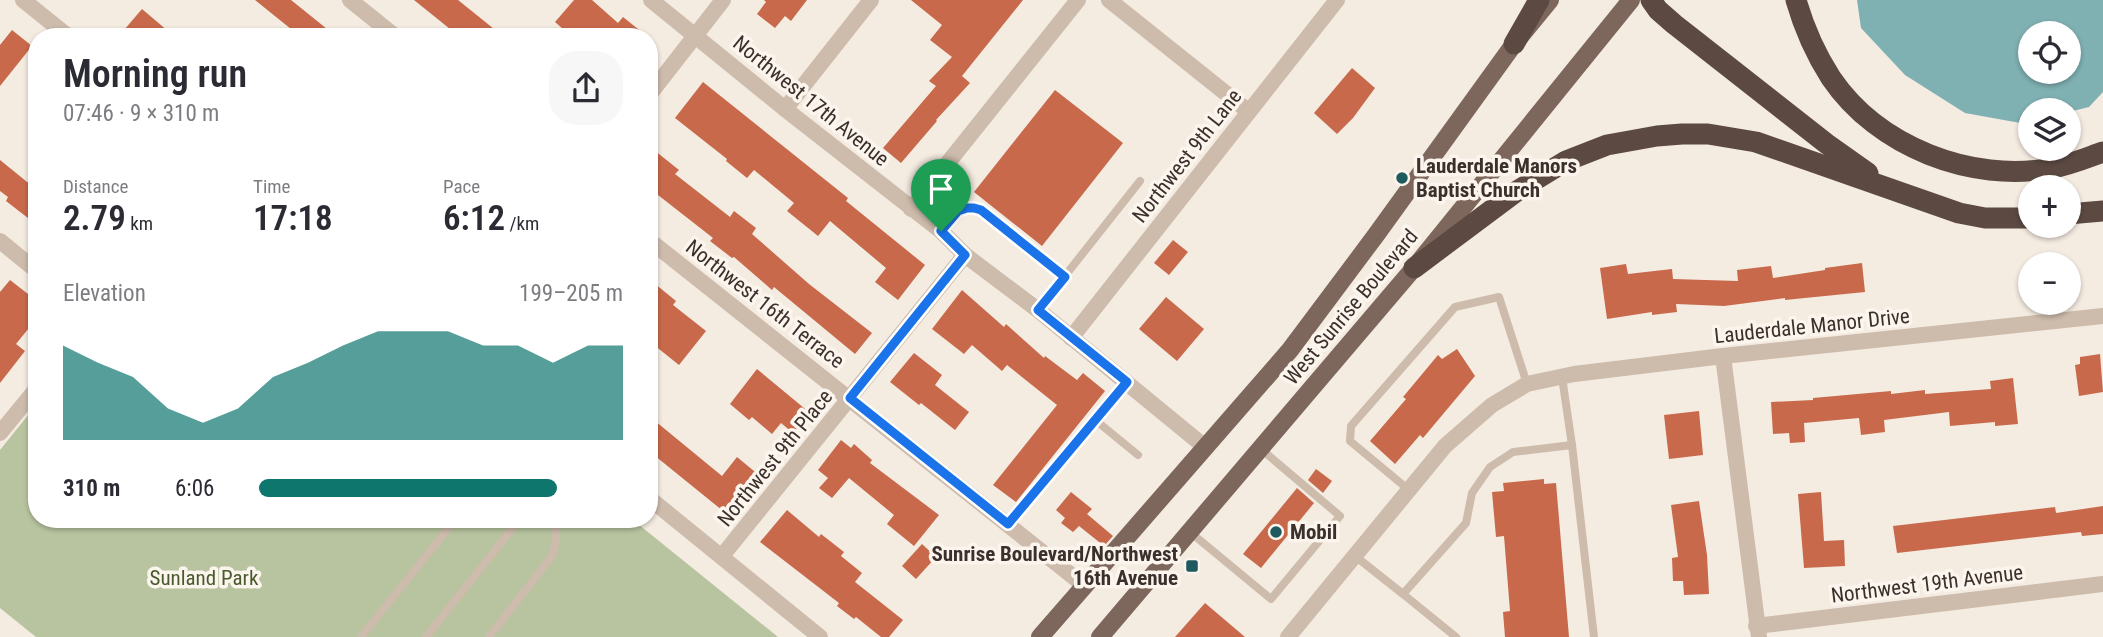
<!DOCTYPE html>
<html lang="en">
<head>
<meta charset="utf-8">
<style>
  :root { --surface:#fff; --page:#f7f7f7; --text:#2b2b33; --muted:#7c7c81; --accent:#0f766e }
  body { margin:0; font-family:"Roboto Condensed",sans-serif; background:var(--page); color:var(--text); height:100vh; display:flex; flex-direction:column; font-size:26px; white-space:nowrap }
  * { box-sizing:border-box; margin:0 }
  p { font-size:23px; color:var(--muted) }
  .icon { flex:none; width:38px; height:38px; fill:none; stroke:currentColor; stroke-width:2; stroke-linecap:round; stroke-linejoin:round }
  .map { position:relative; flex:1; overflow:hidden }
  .drawer { position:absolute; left:28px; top:28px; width:630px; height:500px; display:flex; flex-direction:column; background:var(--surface); border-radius:28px; box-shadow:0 2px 5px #0004 }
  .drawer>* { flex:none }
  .fabs { position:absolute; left:2018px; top:21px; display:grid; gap:14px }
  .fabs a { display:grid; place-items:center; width:63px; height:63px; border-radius:50%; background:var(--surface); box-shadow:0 2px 5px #0004; font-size:35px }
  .pin { position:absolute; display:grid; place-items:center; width:60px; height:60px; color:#fff; margin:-72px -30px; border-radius:50% 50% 50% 0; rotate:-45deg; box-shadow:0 0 7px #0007 }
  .pin .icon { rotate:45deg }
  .round { display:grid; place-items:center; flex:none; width:74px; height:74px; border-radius:28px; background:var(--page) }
  .summary { display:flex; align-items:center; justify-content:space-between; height:119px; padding:0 35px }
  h1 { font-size:38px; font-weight:600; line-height:52px }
  .metrics { display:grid; grid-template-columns:repeat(3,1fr); gap:10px; height:119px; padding:7px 35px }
  .metrics div { display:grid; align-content:center }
  .metrics b { font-size:35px; font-weight:600 }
  .metrics small { font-size:19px; font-weight:400 }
  .metrics p { font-size:19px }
  .chart { height:196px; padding:14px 35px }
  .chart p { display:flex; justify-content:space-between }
  .chart svg { width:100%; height:126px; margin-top:7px; fill:var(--accent); opacity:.7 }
  ul { padding:0 35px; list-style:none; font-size:23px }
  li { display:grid; grid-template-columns:112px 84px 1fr; align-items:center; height:52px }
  li i { height:18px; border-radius:9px; background:var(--accent) }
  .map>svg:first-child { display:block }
  .green { fill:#b8c4a0 }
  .water { fill:#7fb0b2; fill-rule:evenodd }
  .building { fill:#c8694b }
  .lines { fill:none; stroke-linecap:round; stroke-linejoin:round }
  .service { stroke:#cdbbac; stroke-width:8 }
  .minor { stroke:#cdbbac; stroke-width:16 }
  .primary { stroke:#7d675c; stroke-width:18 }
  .motorway { stroke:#5c4a42; stroke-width:21 }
  .route-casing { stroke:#fff; stroke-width:14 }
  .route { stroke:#1a73e8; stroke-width:9 }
  .poi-dot { fill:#1f5a5e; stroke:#fbf5ee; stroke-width:2.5 }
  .labels { text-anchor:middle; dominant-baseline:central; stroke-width:7; stroke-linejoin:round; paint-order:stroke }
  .street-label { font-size:21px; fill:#3b302b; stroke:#fbf5ee }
  .poi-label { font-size:21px; font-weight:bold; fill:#3b302b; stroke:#fbf5ee; text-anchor:start }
  .park-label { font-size:21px; fill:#4a5a2e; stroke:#fbf5ee }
</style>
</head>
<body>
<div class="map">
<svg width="2103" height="637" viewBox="0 0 2103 637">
  <rect width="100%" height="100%" fill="#f4ebe1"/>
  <path class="green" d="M37 404V520H633L778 637H36L0 608V450Z"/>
  <path class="water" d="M1857 0H2103V92L2089 107 2069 112 2068 110H2030V123L2026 124 1965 113 1905 75 1861 28ZM2030 33H2068V72H2030Z"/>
  <g class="building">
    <path d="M255 0H291L337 37H285L291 29Z"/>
    <path d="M414 0H458L504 37H460Z"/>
    <path d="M574 0H592L618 23 623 17 648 37H572L555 22Z"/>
    <path d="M764 0H807L791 21 785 16 775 28 757 14 766 2Z"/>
    <path d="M911 0H1023L962 76 970 83 936 120 937 121 901 163 883 148 936 86 929 81 952 57 930 40 942 25Z"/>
    <path d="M142 9 175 37H118Z"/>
    <path d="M12 30 32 46 0 86V45Z"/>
    <path d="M1352 68 1375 88 1353 118 1337 134 1314 113Z"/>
    <path d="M703 82 848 198 846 201 925 265 898 300 875 282 886 268 830 221 818 236 787 211 794 203 754 170 747 178 726 161 727 159 675 118Z"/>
    <path d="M1055 90 1123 143 1042 246 974 192Z"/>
    <path d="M649 146 679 170 675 174 730 217 734 211 756 228 752 234 809 284 872 333 855 354 774 287 772 290 734 257 732 258 710 241 713 238 658 195 649 206Z"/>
    <path d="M0 160 37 190V225L6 201 8 197 0 191Z"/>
    <path d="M1173 240 1188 252 1169 275 1154 263Z"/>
    <path d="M1862 263 1865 292 1785 300V298L1724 306 1676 304 1677 312 1652 315V312L1607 319 1600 268 1626 264 1628 274 1672 269 1673 279 1738 281 1737 270 1771 266 1773 278 1825 270V268Z"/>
    <path d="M649 279 676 301 673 305 706 331 679 365 649 341Z"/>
    <path d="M10 280 37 301V318L16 344 25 351 0 383V292Z"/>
    <path d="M962 290 1004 327 1006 324 1044 358 1045 356 1077 380 1083 373 1105 391 1016 502 993 485 1057 405 1007 365 1002 371 972 345 964 354 932 329Z"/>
    <path d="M1166 297 1204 329 1177 361 1139 329Z"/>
    <path d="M1457 349 1475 376 1423 438 1420 435 1395 464 1370 441 1406 399 1403 397 1438 355 1442 359Z"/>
    <path d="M914 353 942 375 935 385 969 412 955 430 921 403 919 405 890 382Z"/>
    <path d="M2100 354 2103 392 2079 396 2075 365 2080 364V357Z"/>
    <path d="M757 369 810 413 793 433 781 423 772 434 752 417 749 420 730 404Z"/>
    <path d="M2013 378 2018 424 1995 426V422L1950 426 1949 412 1884 420 1885 432 1861 435 1859 418 1804 423 1805 442 1790 443 1789 433 1773 434 1771 402 1813 400V398L1891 391V394L1925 390V394L1991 389 1990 381Z"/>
    <path d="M1699 411 1703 455 1669 459 1664 415Z"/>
    <path d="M649 416 722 476 737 457 760 476 728 515 649 451Z"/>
    <path d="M841 440 851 448 854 444 872 460 870 463 939 515 914 546 887 524 894 515 849 478 832 498 819 488 828 478 818 470Z"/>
    <path d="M1316 469 1332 481 1323 493 1308 480Z"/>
    <path d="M1544 479V484L1556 483 1569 637H1505L1503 612 1510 611 1504 536 1496 537 1492 492 1504 491 1503 483Z"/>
    <path d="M1297 488 1314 503 1261 568 1243 554Z"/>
    <path d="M1071 492 1092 509 1087 514 1113 536 1104 546 1079 526 1073 532 1061 523 1065 518 1056 510Z"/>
    <path d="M1821 492 1824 541 1844 540 1845 566 1804 568 1798 494Z"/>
    <path d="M1699 501 1707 555 1709 594 1684 595 1683 581H1673L1672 558 1678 557 1671 505Z"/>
    <path d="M2103 506V534L2082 536 2081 532 1897 553 1893 526 2055 507 2056 513Z"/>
    <path d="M787 510 819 537 821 534 844 552 841 556 862 573 855 582 903 620 889 637H881L856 617 854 619 837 606 839 603 760 542Z"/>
    <path d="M922 544 936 557 916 579 902 566Z"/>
    <path d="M1205 603 1245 637H1175Z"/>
  </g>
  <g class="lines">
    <g class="service">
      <path d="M941 231C953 218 961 203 981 210L1065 277"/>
      <path d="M1038 310 1140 181"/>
      <path d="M1094 419 1138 455"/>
      <path d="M1572 445 1594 637"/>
      <path d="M1409 490 1350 441 1351 426 1455 307 1499 297 1527 384"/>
      <path d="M1008 524 1127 382"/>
      <path d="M1190 532 1271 599 1340 516 1261 449"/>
      <path d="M1355 556 1403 594 1466 523 1472 493 1490 467 1513 452 1572 445 1562 377"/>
      <path d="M1403 594 1456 637"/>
      <path d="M361 637 455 520"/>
      <path d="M426 637 519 520"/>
      <path d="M489 637 552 556C556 543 558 532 553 520"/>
    </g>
    <g class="minor">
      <path d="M23 0 69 37"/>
      <path d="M350 0 396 37"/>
      <path d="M651 0 785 109 941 231 965 255 1038 310 1205 447"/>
      <path d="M1109 0 1248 111"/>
      <path d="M649 95 723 0"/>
      <path d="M785 109 871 0"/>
      <path d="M911 209 1078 0"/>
      <path d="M649 240 1085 586"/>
      <path d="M0 241 37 271"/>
      <path d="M1071 338 1337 0"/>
      <path d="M1723 356 1759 637"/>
      <path d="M0 433 37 388"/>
      <path d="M649 498 820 637"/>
      <path d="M722 556 965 255"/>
      <path d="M1756 626 2103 584"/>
      <path d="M1288 637 1445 446 1492 405 1527 384 1574 374 1723 356 2103 316"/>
    </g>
    <g class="primary">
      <path d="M1040 637 1290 350 1376 235 1514 44 1550 0"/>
      <path d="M1100 637 1414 268 1631 0"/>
    </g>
    <g class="motorway">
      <path d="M1651 0 1658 10 1674 24 1827 144 1868 173"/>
      <path d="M1796 0C1804 28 1815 53 1831 78 1878 147 1971 183 2052 168 2070 165 2086 158 2103 152"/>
      <path d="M1514 44 1539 0"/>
      <path d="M2068 214 2103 211"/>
      <path d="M1414 268 1517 191 1566 161 1607 145 1657 136 1682 134H1708L1756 142 1959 213 1985 218H2030"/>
    </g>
  </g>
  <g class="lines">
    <defs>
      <path id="route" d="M967 208H974L981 210 1065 277 1038 310 1127 382 1008 524 850 398 965 255 941 231 958 211Z"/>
    </defs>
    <use href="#route" class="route-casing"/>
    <use href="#route" class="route"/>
  </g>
  <g class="poi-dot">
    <circle cx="1402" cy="178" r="7"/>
    <circle cx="1276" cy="532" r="7"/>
    <rect x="1185" y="559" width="14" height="14" rx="3.5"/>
  </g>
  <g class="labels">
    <g class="street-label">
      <text transform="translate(811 101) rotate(39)">Northwest 17th Avenue</text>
      <text transform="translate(1187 156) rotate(-52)">Northwest 9th Lane</text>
      <text transform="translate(765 304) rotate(38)">Northwest 16th Terrace</text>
      <text transform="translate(1351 307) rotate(-50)">West Sunrise Boulevard</text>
      <text transform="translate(1812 326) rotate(-6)">Lauderdale Manor Drive</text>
      <text transform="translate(775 458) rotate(-51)">Northwest 9th Place</text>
      <text transform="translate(1927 584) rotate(-7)">Northwest 19th Avenue</text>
    </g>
    <g class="poi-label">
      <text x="1416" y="166">Lauderdale Manors<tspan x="1416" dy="24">Baptist Church</tspan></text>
      <text x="1290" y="532">Mobil</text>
      <text x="1178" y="554" text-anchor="end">Sunrise Boulevard/Northwest<tspan x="1178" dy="24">16th Avenue</tspan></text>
    </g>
    <g class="park-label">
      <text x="204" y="578">Sunland Park</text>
    </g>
  </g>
</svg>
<div class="fabs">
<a><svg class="icon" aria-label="locate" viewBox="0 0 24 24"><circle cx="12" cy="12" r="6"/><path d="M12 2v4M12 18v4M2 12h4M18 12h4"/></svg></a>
<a><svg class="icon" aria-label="layers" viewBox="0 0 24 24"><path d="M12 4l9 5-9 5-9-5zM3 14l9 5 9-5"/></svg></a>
<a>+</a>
<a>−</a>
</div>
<div class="pin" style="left:941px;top:231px;background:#1e9e55"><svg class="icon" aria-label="arrive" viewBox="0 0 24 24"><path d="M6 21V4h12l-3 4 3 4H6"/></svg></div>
<section class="drawer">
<div class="summary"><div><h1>Morning run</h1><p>07:46 · 9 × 310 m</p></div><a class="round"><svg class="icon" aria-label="share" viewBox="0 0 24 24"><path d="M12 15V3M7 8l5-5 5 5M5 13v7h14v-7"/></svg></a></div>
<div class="metrics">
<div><p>Distance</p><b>2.79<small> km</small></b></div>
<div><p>Time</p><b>17:18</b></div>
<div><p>Pace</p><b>6:12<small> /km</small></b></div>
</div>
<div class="chart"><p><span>Elevation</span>199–205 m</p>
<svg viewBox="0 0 160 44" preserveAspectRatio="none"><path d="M0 44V11L10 17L20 22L30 33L40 38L50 33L60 22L70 17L80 11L90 6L100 6L110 6L120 11L130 11L140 17L150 11L160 11V44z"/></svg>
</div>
<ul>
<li><b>310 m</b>6:06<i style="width:82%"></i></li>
</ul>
</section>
</div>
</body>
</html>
